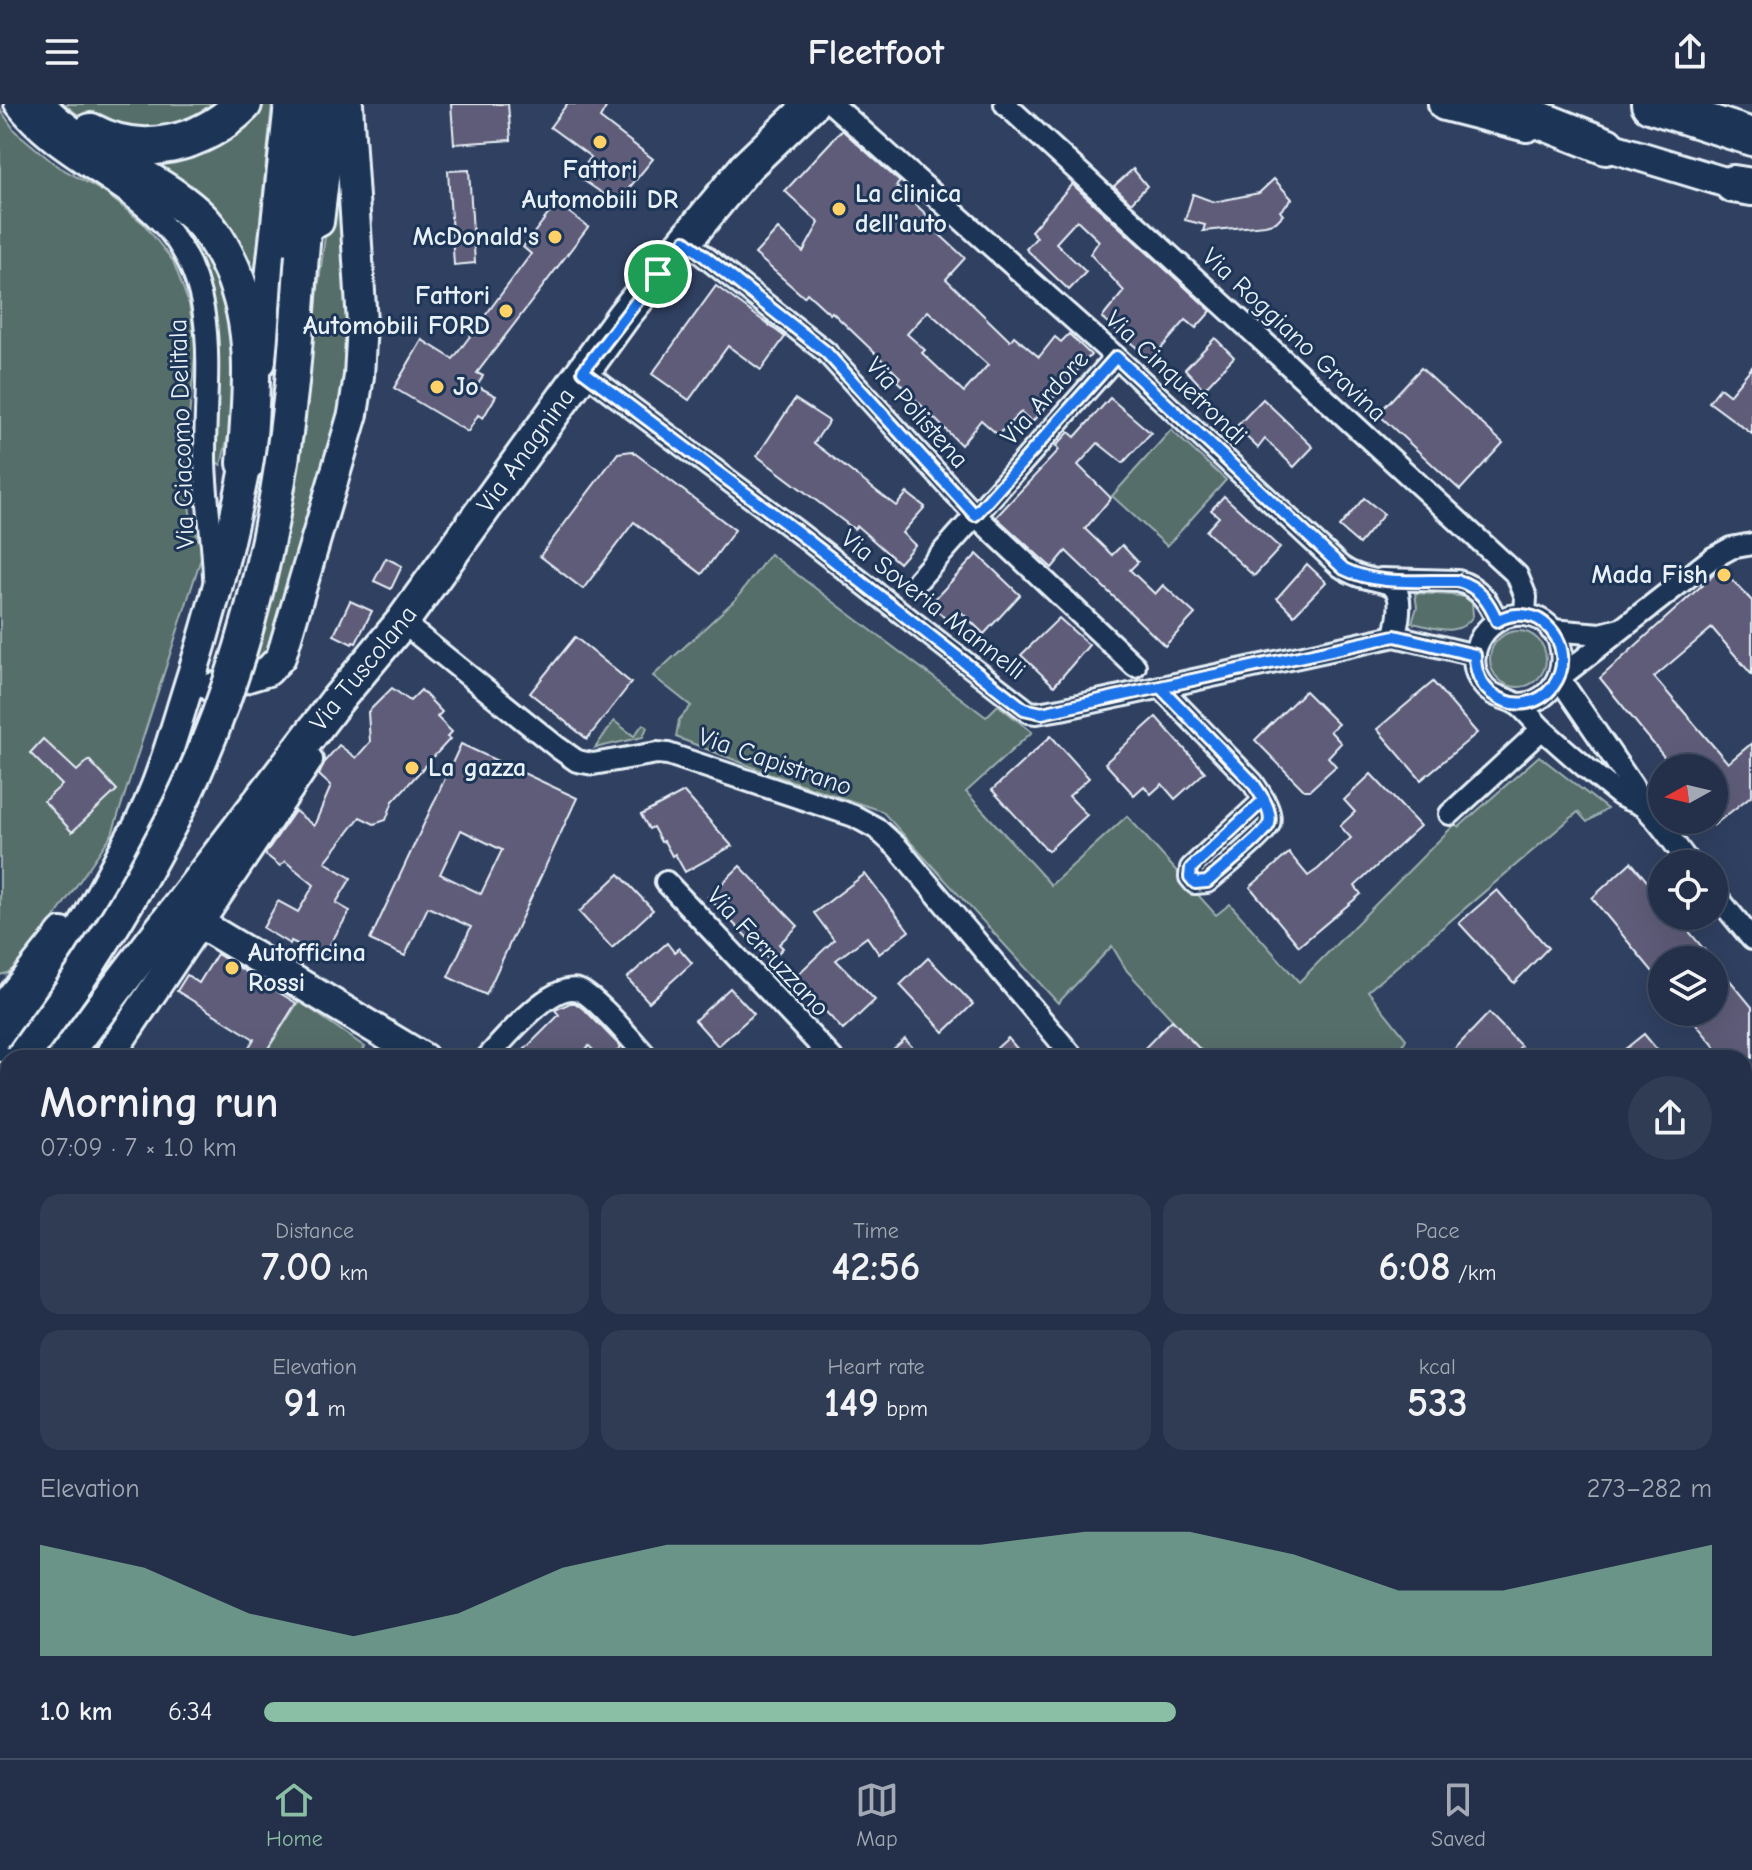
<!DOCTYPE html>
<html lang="en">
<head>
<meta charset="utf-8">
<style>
  :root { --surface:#243049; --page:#303c53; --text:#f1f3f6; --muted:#a3a9b4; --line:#414b61; --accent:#8abfa5 }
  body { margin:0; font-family:"Comic Neue",sans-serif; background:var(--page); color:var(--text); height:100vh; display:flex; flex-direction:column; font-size:30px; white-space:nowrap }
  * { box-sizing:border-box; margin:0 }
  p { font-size:26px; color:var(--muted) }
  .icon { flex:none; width:44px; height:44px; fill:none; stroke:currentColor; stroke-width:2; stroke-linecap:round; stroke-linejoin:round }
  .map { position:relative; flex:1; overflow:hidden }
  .side { position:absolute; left:0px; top:946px; width:1752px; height:708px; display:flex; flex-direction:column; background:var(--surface); border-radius:24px 24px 0 0; box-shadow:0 8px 32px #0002,0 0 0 2px var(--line) }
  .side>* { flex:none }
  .needle { width:52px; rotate:262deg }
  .fabs { position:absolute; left:1648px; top:650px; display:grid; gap:16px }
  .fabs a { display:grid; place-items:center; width:80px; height:80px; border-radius:50%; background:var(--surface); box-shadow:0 8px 32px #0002,0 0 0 2px var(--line); font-size:40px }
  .pin { position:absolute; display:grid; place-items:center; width:68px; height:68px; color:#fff; margin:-34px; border:4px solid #fff; border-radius:50%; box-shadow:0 2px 8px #0007 }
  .round { display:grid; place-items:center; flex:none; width:84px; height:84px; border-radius:42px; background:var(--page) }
  .overview { display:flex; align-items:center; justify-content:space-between; height:136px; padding:0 40px }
  h1 { font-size:44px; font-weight:700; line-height:60px }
  .figures { display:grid; grid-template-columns:repeat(3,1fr); gap:12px; height:136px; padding:8px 40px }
  .figures div { display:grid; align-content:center; border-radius:20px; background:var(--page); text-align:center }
  .figures b { font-size:40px; font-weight:700 }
  .figures small { font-size:22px; font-weight:400 }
  .figures p { font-size:22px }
  .chart { height:224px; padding:16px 40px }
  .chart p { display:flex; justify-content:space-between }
  .chart svg { width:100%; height:144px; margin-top:8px; fill:var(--accent); opacity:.7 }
  ul { padding:0 40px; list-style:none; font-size:26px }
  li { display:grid; grid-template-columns:128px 96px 1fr; align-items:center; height:60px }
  li i { height:20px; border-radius:10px; background:var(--accent) }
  header { display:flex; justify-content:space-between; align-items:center; height:104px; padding:0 40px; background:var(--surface); font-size:36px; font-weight:700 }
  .tab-bar { display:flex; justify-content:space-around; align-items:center; height:112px; border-top:2px solid var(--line); background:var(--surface); font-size:22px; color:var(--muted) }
  .tab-bar a { display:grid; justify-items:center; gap:4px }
  .tab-bar .active { color:var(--accent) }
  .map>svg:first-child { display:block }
  .green { fill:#566e6a; stroke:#9fb0b1; stroke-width:2 }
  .building { fill:#5e5b79; stroke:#e8f1f8; stroke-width:2; fill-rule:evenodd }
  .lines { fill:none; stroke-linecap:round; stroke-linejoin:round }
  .street-casing { stroke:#e8f1f8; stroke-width:26 }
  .secondary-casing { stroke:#e8f1f8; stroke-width:34 }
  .primary-casing { stroke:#e8f1f8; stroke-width:38 }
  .highway-casing { stroke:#e8f1f8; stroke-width:42 }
  .street { stroke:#1d3557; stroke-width:20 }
  .secondary { stroke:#1d3557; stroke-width:28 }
  .primary { stroke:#1d3557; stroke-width:32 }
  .highway { stroke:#1d3557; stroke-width:36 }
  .primary-bridge-casing { stroke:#e8f1f8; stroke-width:38; stroke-linecap:butt }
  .primary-bridge { stroke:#1d3557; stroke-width:32 }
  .route-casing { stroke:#fff; stroke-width:16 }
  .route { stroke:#1a73e8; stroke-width:10 }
  .poi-dot { fill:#ffd166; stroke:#1d3557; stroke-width:3 }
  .labels { text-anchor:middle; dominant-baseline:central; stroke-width:6; stroke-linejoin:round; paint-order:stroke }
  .poi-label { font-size:26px; font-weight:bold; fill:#e8f1f8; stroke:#1d3557; text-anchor:start }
  .street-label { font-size:26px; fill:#e8f1f8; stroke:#1d3557 }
</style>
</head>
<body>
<header><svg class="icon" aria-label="menu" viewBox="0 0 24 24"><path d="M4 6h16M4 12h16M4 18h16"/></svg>Fleetfoot<svg class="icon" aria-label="share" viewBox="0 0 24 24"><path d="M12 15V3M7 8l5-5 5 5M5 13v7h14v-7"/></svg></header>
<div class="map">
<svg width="1752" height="1654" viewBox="0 0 1752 1654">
  <rect width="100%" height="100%" fill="#304061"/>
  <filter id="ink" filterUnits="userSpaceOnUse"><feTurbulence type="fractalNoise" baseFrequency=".0125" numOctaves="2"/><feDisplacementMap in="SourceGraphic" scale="16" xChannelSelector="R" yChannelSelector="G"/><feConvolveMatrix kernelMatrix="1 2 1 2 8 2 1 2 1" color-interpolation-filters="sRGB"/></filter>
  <g filter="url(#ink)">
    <g class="green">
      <path d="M64 0H230L178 28 90 20Z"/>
      <path d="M253 0H272L252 195 141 53Z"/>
      <path d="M0 5 15 27 57 62 104 88 143 119 173 157 189 200 196 241 184 366 191 415 203 448 112 730 25 856 7 869 0 871Z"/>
      <path d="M86 56 171 104 220 169 236 246 233 312 221 361 214 356 193 157Z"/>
      <path d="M338 71 348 250 345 293 268 551 250 561 291 390 333 72Z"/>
      <path d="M1171 326 1226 376 1167 442 1112 392Z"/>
      <path d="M770 450 986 613 998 601 1032 628 966 688 1051 781 1127 712 1216 811 1230 800 1299 878 1455 720 1459 723 1539 652 1607 705 1587 718 1578 708 1368 887 1406 935 1397 954H1208L1127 867 1112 842 1058 899 882 707 765 668 676 633 679 616 691 602 653 572 736 495Z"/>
      <path d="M1415 489 1453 491 1464 493 1472 499 1473 512C1459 535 1434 523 1412 519L1417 503Z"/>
      <circle cx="1518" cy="555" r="28"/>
      <path d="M614 617 634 632 643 620 647 623 643 633 595 644Z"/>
      <path d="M299 897 365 943 358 954H262Z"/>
      <path d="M1487 1646H1644L1651 1654H1495Z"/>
    </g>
    <g class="building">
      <path d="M451 0H508L511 36 454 40Z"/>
      <path d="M567 0H608L600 14 653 55 617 99 577 72 591 53 550 23Z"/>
      <path d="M842 26 900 78 896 82 928 112 924 116 965 154 946 175 1010 237 1014 232 1039 253 1055 233 1061 238 1069 230 1091 251 1032 318 1021 308 998 331 981 316 961 341 897 277 900 273 832 208 830 210 807 189 804 193 755 150 778 125 803 148 819 119 785 87ZM928 207 988 261 964 288 922 249 925 246 907 230Z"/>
      <path d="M1133 65 1147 82 1131 99 1114 82Z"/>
      <path d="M469 66 475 159 454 161 448 67Z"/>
      <path d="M1274 75 1292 95 1280 107 1283 111 1276 118 1265 121 1203 127 1205 121 1185 116 1193 90 1214 98 1259 89Z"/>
      <path d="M1072 80 1211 207 1196 224 1186 216 1151 256 1102 214 1124 187 1090 150 1099 137 1077 116 1056 139 1086 168 1069 186 1026 145 1037 133 1031 127Z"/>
      <path d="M557 99 588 123 477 269 483 272 477 282 496 292 483 314 478 311 468 328 394 284 422 236 453 255 531 150 523 143Z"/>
      <path d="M716 182 785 233 761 266 728 242 689 296 652 270Z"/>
      <path d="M1215 234 1234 253 1204 285 1185 265Z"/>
      <path d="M1752 263V330L1709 298 1720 284 1729 291Z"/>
      <path d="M1421 264 1503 339 1460 386 1378 310Z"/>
      <path d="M1110 294 1151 329 1123 359 1098 339 1078 361 1111 394 1085 425 1112 451 1122 441 1138 458 1130 466 1155 490 1163 481 1195 510 1165 542 1066 447 1052 464 996 413 1059 346 1056 342 1069 328 1075 333Z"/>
      <path d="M795 295 829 317 814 339 896 402 907 389 925 403 902 429 915 441 899 459 857 422 854 425 757 352Z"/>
      <path d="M1263 295 1313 343 1294 363 1265 335 1258 344 1236 323Z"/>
      <path d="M632 347 735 426 702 470 634 418 583 485 540 452 618 349Z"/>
      <path d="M1224 392 1280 444 1254 472 1206 427 1219 413 1211 406Z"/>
      <path d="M1364 394 1384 410 1359 440 1339 423Z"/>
      <path d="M977 450 1020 491 984 530 960 507 949 518 930 500Z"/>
      <path d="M386 454 402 462 391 485 374 477Z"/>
      <path d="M1307 460 1326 478 1294 511 1277 494Z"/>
      <path d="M1721 464 1752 497V571L1712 524 1654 573 1728 659 1752 639V691L1714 721V664H1673L1600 574Z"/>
      <path d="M350 497 372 507 356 539 353 538 352 540 334 531Z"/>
      <path d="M1059 514 1089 541 1054 582 1021 551Z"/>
      <path d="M575 533 631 579 587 635 530 589Z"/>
      <path d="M1433 578 1477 629 1421 676 1377 625Z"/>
      <path d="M392 584 410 597 421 586 442 608 437 613 452 628 447 633 450 635 393 697 386 716 374 720 360 713 325 758 351 774 336 799 350 807 323 852 291 837 290 840 263 824 278 797 298 808 314 781 285 757 280 762 265 750 295 707 314 722 331 682 319 671 325 657 339 641 356 654 370 638 368 608Z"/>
      <path d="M1305 587 1338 620 1330 627 1341 639 1328 653 1336 662 1310 686H1304L1255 636Z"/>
      <path d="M1156 613 1205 668 1175 695 1162 680 1151 690 1144 682 1134 691 1105 659Z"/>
      <path d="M1051 632 1089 674 1069 692 1087 711 1048 747 992 686Z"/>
      <path d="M43 635 77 667 89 656 117 686 72 728 44 697 62 681 30 649Z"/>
      <path d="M461 640 577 694 486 891 448 873 471 823 428 803 405 852 370 836ZM461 726 502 746 481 790 440 770Z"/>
      <path d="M1371 670 1420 722 1355 782 1361 790 1299 842 1250 783 1289 749 1308 772 1318 765 1351 734 1340 722 1355 708 1344 696Z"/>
      <path d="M684 688 732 742 685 768 675 750 672 752 664 737 661 738 653 723 649 725 641 711Z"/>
      <path d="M1631 758 1662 795V812H1676L1713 856H1662V879L1592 794Z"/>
      <path d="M740 762 798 822 779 840 783 844 770 857 708 793Z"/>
      <path d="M619 770 653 806 612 844 579 808Z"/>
      <path d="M865 770 909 827 879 850 867 833 836 856 875 896 843 926 794 874 834 836 814 809Z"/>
      <path d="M1497 786 1548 844 1514 879 1459 819Z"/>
      <path d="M667 839 674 848 679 844 692 859 649 898 627 874Z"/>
      <path d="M217 850 296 899 262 954H242L254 935 177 887 187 871 199 879Z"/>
      <path d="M928 854 973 900 944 928 900 881Z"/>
      <path d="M1714 857 1752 903V954H1724L1686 908H1714Z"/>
      <path d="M730 884 754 910 718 942 695 916Z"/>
      <path d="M570 899H575L586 907 621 943 610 954H601L589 942 577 954H516L559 911 555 906Z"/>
      <path d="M1489 909 1521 942 1511 954H1446Z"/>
      <path d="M1172 916 1208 954H1135Z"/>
      <path d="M1644 930 1664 954H1614Z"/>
      <path d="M1008 934 1025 954H986Z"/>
      <path d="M905 935 922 954H883Z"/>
    </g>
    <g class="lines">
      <defs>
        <g id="street">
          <path d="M15 0C54 52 117 72 161 118 224 183 204 277 205 357 206 396 213 434 214 473"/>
          <path d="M832 0 1116 253 1340 462C1377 489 1412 458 1395 532"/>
          <path d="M1005 0 1517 471 1526 493 1525 511"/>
          <path d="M685 137 826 248 975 411 1135 562"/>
          <path d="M583 267 796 427 1029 608 1037 609 1061 605 1395 532 1475 551"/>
          <path d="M1381 475 1458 477C1479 483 1489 498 1497 517"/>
          <path d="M918 476 1116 253"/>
          <path d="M402 518 557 643 577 657 593 660 657 649 668 650 854 712 876 724 898 744 1074 954"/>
          <path d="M1551 526 1601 530 1620 525"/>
          <path d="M1559 574 1711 455 1731 444 1752 440"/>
          <path d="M1559 574 1632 681 1643 702"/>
          <path d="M1160 583 1253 679C1260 690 1273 707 1269 720 1265 731 1218 768 1207 778L1195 779 1190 773 1191 764 1264 696"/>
          <path d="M1518 600C1572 600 1578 516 1524 511 1489 508 1461 548 1481 578 1492 596 1509 592 1521 603 1529 610 1535 618 1542 625 1566 647 1592 669 1617 689 1624 696 1636 697 1644 703 1660 717 1676 743 1690 760"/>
          <path d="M1450 710 1542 625"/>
          <path d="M666 778 832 954"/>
          <path d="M1714 789 1752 835"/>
          <path d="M487 954C503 936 552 878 578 886 595 891 634 939 648 954"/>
          <path d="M1744 1105 1752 1098"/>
          <path d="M0 1129 8 1138"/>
          <path d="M1744 1399 1752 1392"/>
          <path d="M468 1646 475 1654"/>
          <path d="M1304 1646 1311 1654"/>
          <path d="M1670 1646 1677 1654"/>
          <path d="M143 1654 144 1646"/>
          <path d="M746 1654 756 1646"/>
          <path d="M888 1654 896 1646"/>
          <path d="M1229 1654 1237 1646"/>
        </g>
        <g id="secondary">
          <path d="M1606 42 1751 86"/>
          <path d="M319 118 333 0"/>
          <path d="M261 258 289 0"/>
          <path d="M212 584 268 567 281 553 353 310 359 272 362 219 348 0"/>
          <path d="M121 751C153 703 168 648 185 593 212 510 234 425 250 338"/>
          <path d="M199 819 424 954"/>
          <path d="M0 907 62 829"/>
          <path d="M108 954 308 656"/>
          <path d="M0 1106 8 1096"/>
          <path d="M1099 1646 1107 1654"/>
        </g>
        <g id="primary">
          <path d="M1445 0 1527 21"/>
          <path d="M302 151 315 0"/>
          <path d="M0 941 84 824 133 733"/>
          <path id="s1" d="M63 954 337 596 402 518 624 211 746 63 812 0"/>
          <path d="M0 985 8 974"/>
          <path d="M0 1037 8 1027"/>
        </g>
        <g id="highway">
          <path d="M35 0C65 34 103 50 140 72 161 85 183 98 200 115 214 129 224 148 232 166 259 229 251 292 246 359"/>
          <path d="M1499 0 1606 42"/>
          <path d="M1650 0 1752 33"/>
          <path d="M91 28C142 56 203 40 243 0"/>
          <path d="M1733 80 1752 83"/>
        </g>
      </defs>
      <use href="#street" class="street-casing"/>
      <use href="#secondary" class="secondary-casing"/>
      <use href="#primary" class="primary-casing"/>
      <use href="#highway" class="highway-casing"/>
      <use href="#street" class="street"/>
      <use href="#secondary" class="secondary"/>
      <use href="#primary" class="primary"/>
      <use href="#highway" class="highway"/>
      <defs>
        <path id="primary-bridge" d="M22 954C46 919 73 886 95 850 118 815 139 778 159 741 234 605 273 448 290 296 296 248 298 200 302 151"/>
      </defs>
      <use href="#primary-bridge" class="primary-bridge-casing"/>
      <use href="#primary-bridge" class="primary-bridge"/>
    </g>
  </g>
  <g class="lines" filter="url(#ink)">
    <defs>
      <path id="route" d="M658 170 583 267 796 427 1024 605 1042 609 1160 583 1253 679 1264 696 1191 764 1190 773 1195 779 1207 778C1218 768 1265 731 1269 720 1273 707 1260 689 1253 679L1160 583 1395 532 1475 551C1475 566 1479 579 1491 589 1540 626 1590 557 1544 519 1531 508 1511 509 1497 517 1489 498 1479 483 1458 477 1422 476 1377 482 1344 465L1116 253 975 411 826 248 685 137 658 170"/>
    </defs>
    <use href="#route" class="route-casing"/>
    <use href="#route" class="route"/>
  </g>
  <g class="poi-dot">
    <circle cx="600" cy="38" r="8"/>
    <circle cx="839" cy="105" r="8"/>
    <circle cx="555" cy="133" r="8"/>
    <circle cx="506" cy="207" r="8"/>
    <circle cx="437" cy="283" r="8"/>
    <circle cx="1724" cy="471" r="8"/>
    <circle cx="412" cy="664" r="8"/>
    <circle cx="232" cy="864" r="8"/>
  </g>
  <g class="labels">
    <g class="poi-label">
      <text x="600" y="66" text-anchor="middle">Fattori<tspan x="600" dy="30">Automobili DR</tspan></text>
      <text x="855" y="90">La clinica<tspan x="855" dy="30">dell'auto</tspan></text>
      <text x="539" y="133" text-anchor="end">McDonald's</text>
      <text x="490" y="192" text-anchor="end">Fattori<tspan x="490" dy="30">Automobili FORD</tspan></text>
      <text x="453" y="283">Jo</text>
      <text x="1708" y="471" text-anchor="end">Mada Fish</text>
      <text x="428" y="664">La gazza</text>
      <text x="248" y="849">Autofficina<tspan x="248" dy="30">Rossi</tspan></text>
    </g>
    <g class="street-label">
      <text transform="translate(1294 231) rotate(43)">Via Roggiano Gravina</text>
      <text transform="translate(1176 274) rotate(43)">Via Cinquefrondi</text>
      <text transform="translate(1045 294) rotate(-48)">Via Ardore</text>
      <text transform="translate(917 309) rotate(48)">Via Polistena</text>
      <text transform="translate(182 330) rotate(-92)">Via Giacomo Delitala</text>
      <text stroke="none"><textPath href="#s1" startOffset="764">Via Anagnina</textPath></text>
      <text transform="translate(933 501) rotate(38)">Via Soveria Mannelli</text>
      <text stroke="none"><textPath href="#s1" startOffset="492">Via Tuscolana</textPath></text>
      <text transform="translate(775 658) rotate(19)">Via Capistrano</text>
      <text transform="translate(768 848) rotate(47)">Via Ferruzzano</text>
    </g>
  </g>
</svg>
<div class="fabs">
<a><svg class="needle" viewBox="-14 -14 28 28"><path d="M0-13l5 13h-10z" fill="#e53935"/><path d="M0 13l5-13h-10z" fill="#a3a9b4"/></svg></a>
<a><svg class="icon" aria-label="locate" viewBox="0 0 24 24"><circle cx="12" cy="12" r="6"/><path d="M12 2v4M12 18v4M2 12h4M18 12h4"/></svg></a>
<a><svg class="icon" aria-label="layers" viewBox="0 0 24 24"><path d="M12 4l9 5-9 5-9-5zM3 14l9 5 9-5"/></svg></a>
</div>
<div class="pin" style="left:658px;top:170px;background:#1e9e55"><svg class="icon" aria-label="arrive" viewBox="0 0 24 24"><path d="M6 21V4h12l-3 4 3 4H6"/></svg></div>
<section class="side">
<div class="overview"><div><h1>Morning run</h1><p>07:09 · 7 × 1.0 km</p></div><a class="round"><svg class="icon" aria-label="share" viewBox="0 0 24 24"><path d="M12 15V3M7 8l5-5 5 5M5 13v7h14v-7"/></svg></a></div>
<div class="figures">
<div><p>Distance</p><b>7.00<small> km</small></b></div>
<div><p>Time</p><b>42:56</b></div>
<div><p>Pace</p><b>6:08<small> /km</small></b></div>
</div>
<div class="figures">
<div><p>Elevation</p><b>91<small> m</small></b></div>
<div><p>Heart rate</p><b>149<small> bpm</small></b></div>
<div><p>kcal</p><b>533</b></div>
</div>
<div class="chart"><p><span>Elevation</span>273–282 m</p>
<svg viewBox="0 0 160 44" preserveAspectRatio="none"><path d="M0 44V10L10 17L20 31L30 38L40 31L50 17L60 10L70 10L80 10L90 10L100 6L110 6L120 13L130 24L140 24L150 17L160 10V44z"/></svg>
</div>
<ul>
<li><b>1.0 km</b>6:34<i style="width:63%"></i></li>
</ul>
</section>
</div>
<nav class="tab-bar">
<a class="active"><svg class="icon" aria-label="home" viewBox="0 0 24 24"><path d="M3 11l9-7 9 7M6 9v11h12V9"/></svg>Home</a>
<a><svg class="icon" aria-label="map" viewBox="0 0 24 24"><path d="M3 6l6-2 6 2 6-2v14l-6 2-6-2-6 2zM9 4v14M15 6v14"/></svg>Map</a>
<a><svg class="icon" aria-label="saved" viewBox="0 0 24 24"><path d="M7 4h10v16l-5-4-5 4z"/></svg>Saved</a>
</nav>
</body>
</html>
